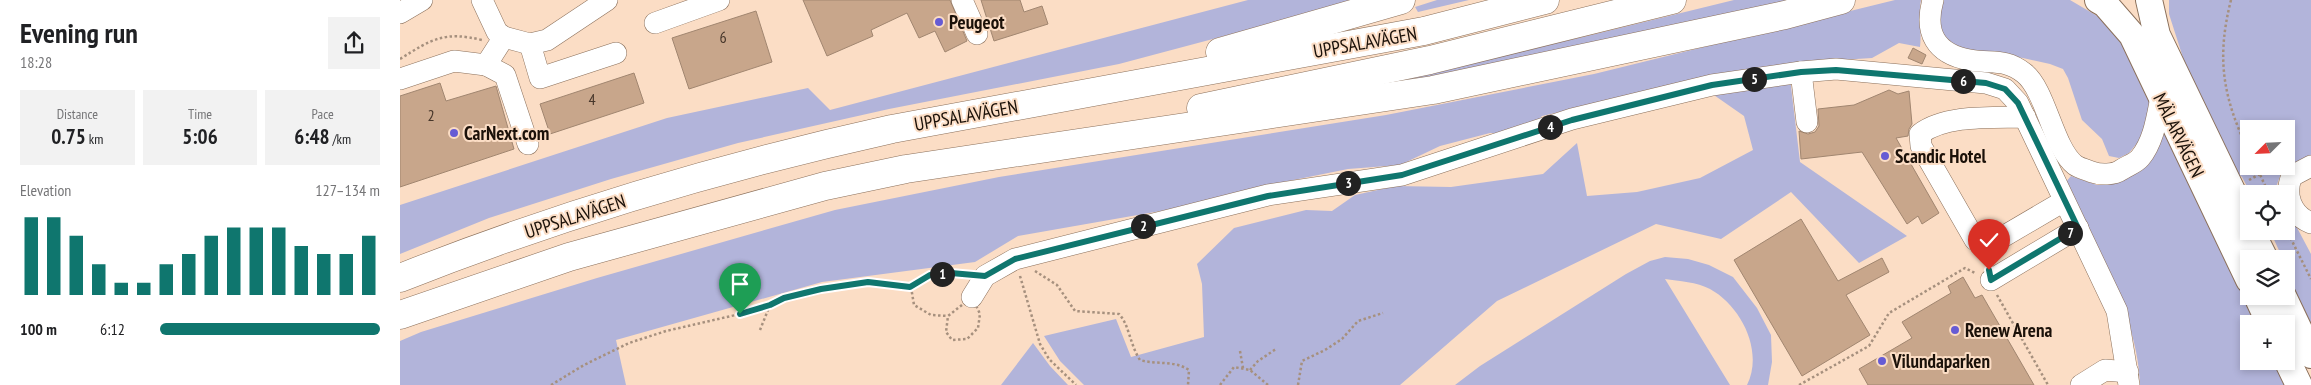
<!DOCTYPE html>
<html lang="en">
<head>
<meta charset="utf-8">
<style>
  :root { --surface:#fff; --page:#f2f2f2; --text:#202124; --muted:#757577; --accent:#0f766e }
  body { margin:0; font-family:"PT Sans Narrow",sans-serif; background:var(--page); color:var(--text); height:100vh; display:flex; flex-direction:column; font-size:19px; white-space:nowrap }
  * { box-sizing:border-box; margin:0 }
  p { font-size:16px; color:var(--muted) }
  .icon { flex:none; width:28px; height:28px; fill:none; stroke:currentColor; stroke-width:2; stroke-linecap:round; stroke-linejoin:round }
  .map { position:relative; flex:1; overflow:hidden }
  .details { display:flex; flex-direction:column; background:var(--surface); width:400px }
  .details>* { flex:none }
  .needle { width:32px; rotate:246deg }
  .fabs { position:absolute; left:1840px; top:120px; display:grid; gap:10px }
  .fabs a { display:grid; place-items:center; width:55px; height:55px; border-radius:0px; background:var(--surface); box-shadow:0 2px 8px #0003; font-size:25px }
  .pin { position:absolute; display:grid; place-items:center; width:42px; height:42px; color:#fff; margin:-51px -21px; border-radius:50% 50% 50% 0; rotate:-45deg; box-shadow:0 0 5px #0007 }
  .pin .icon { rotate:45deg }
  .km { position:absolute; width:25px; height:25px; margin:-12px; border-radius:50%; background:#222; color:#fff; font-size:14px; line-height:25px; text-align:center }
  .round { display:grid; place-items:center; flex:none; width:52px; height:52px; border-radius:0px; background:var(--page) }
  .headline { display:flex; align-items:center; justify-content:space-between; height:85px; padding:0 20px }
  h1 { font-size:28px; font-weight:800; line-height:38px }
  .metrics { display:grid; grid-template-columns:repeat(3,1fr); gap:8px; height:85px; padding:5px 20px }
  .metrics div { display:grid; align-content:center; border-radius:0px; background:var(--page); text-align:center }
  .metrics b { font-size:21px; font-weight:800 }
  .metrics small { font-size:14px; font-weight:400 }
  .metrics p { font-size:14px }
  .chart { height:140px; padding:10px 20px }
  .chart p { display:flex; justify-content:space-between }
  .chart svg { width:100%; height:90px; margin-top:5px; stroke:var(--accent); stroke-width:6 }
  ul { padding:0 20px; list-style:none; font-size:16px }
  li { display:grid; grid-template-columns:80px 60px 1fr; align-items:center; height:38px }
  li i { height:12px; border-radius:6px; background:var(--accent) }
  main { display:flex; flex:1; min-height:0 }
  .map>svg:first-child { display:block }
  .green { fill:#b2b4da; fill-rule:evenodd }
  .building { fill:#c8a68b; stroke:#a18670 }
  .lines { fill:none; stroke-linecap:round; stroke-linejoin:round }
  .minor-casing { stroke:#8b705b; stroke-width:22 }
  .major-casing { stroke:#8b705b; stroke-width:28 }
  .highway-casing { stroke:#8b705b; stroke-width:29 }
  .path { stroke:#a6907e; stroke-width:2.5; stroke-dasharray:2.5 2.5; stroke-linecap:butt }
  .minor { stroke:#fff; stroke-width:21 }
  .major { stroke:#fff; stroke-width:26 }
  .highway { stroke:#fff; stroke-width:28 }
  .route-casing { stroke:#fff; stroke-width:10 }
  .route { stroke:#0f766e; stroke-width:6 }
  .poi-dot { fill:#665bd4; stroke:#fbddc5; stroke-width:2 }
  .labels { text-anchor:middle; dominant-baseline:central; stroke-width:4; stroke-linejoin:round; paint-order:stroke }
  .number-label { font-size:16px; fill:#46362a }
  .poi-label { font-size:19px; font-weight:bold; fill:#1b1109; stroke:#fbddc5; text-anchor:start }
  .street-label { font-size:19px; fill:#1b1109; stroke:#fbddc5 }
</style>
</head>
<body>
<main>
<section class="details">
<div class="headline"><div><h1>Evening run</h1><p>18:28</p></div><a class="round"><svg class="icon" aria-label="share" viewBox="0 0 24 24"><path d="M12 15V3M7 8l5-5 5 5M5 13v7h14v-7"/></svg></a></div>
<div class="metrics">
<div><p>Distance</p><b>0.75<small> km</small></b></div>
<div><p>Time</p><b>5:06</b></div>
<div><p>Pace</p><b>6:48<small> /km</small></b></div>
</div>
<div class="chart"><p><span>Elevation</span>127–134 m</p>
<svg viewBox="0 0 160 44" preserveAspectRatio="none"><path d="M5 44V6M15 44V6M25 44V15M35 44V29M45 44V38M55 44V38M65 44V29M75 44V24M85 44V15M95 44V11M105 44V11M115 44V11M125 44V20M135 44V24M145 44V24M155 44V15"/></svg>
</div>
<ul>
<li><b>100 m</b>6:12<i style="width:100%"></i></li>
</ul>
</section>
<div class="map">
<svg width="1911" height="385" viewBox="0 0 1911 385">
  <rect width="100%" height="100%" fill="#fbddc5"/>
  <g class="green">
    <path d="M848 0H959L719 64 489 109 338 143 211 179 89 218 0 254V205L267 118 408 88 430 110Z"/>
    <path d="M1037 0H1069L1018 12 1015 7Z"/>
    <path d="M1334 0H1405L1005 85 1001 78 1183 37Z"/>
    <path d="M1495 0H1521C1518 15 1522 31 1520 47L1499 43 1472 58 1394 63 1307 78 1142 116 1136 122 1106 134 1090 133 1040 146 1000 165 948 169 869 185 806 203 618 236 575 262 422 282 216 340 226 385H0V341L21 332 197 278 435 210 599 177 986 115 1194 74Z"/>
    <path d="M1542 0H1670L1699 17 1725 42 1752 105 1743 136 1729 153 1719 158 1709 156 1702 139 1682 120 1668 78 1663 69 1650 64 1623 58 1557 48 1543 38 1538 11Z"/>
    <path d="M1769 0H1911V155L1882 171 1876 187 1880 194H1851L1842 177 1831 168 1794 92 1769 14ZM1849 129H1886V166H1849Z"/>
    <path d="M1390 78 1400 162 1507 236 1459 263 1391 192 1321 239 1256 224 1097 301 1000 385H684L660 361 644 336 716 319 731 357 804 337 802 284 797 264 834 228 906 210 932 211 955 195 996 186 1051 187 1143 174 1177 143 1187 196 1237 192 1300 178 1353 150 1344 116 1311 93Z"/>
    <path d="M1762 116 1862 324H1849V361H1878L1889 385H1740C1738 315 1694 246 1665 183L1671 176 1697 185H1708L1724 178Z"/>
    <path d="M1886 207 1911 254V329L1886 281V259H1883L1870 231H1886Z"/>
    <path d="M1265 257 1288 259 1309 265 1333 277 1357 308 1371 335 1372 362 1368 385H1347C1364 351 1341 306 1310 289 1297 282 1279 281 1265 279L1330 385H1055L1080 366 1226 274 1250 261Z"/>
    <path d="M633 343 650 366 668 385H601Z"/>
  </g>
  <g class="building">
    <path d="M403 0H550L567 41 545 52 535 31 519 38 507 13 471 30 473 36 427 56Z"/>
    <path d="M581 0H620L624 12 642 6 648 24 594 41Z"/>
    <path d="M356 11 372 62 289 89 272 38Z"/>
    <path d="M1513 48 1526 55 1522 64 1508 58Z"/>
    <path d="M234 73 244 103 150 134 140 104Z"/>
    <path d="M40 83 46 101 96 86 114 149 0 187V96Z"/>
    <path d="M1489 90 1498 94 1509 91 1512 124 1509 129 1508 136 1496 138 1539 213 1522 224 1518 216 1507 224 1462 152 1401 159 1399 131 1408 134 1415 132 1419 126 1418 109 1454 105Z"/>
    <path d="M1401 219 1438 281 1482 258 1489 272 1446 295 1470 335 1402 376 1334 260Z"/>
    <path d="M1563 277 1575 298 1582 295 1634 385H1468L1459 369 1512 338 1502 322 1551 293 1548 286Z"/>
  </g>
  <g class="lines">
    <defs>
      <g id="minor">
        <path d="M82 0 97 32 104 37 130 44 147 40 207 0"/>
        <path d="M562 0 577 34"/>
        <path d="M1533 0C1524 32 1535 54 1570 60 1591 64 1605 58 1624 73 1646 90 1653 148 1675 165 1679 168 1687 170 1692 172 1700 175 1714 175 1721 170 1727 166 1736 163 1740 158 1754 141 1757 117 1761 97"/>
        <path d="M0 13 22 0"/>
        <path d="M255 23 319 0"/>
        <path d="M130 44 140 78 216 53"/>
        <path d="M86 65 105 75 128 144"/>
        <path d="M1401 72 1407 122"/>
        <path d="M0 79 54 61 86 65 104 37"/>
        <path d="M1625 117C1594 118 1546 114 1520 134L1521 146 1575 240 1589 245 1664 201"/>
        <path d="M1911 166 1892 176C1884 194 1891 215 1911 223"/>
        <path d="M1591 280 1678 228"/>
        <path d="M572 297 585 276 615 259 868 195 1002 175 1172 119 1312 85 1401 72 1436 69 1586 83 1605 89 1618 103 1717 311 1729 385"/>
        <path d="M1681 385 1705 370 1728 372"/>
      </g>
      <g id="major">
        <path d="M1698 0 1705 4 1732 35 1849 280"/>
        <path d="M1749 0 1757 35 1849 226"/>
        <path d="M1851 231 1865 259"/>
        <path d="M1857 296 1870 324"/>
        <path d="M1883 296 1911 355"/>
        <path d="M1886 358 1899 385"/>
      </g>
      <g id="highway">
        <path d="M820 52 1001 0"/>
        <path d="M801 108 1030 60 1272 0"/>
        <path d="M0 278C159 215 325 166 492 129L1024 31 1145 0"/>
        <path d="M0 315 169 257 425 186 506 169 1033 90 1385 15 1441 0"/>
      </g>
    </defs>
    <use href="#minor" class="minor-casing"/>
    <use href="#major" class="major-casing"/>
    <use href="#highway" class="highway-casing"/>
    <g class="path">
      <path d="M1831 0C1816 59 1823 98 1849 152"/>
      <path d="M0 59C32 39 44 31 82 40"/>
      <path d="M1856 166 1869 194"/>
      <path d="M1849 180 1860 174"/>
      <path d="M1886 229 1911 279"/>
      <path d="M635 271 657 285 675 311 719 314C729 324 730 345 740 360 757 365 774 360 789 370L788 385"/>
      <path d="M620 276 640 344 649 359 676 385"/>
      <path d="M511 287 514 305 531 315 548 316"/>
      <path d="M1597 295 1648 385"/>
      <path d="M572 297 580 314 578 328 567 339 552 340 546 332 548 316Z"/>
      <path d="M360 330 370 305 384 298 421 289 468 282 511 287 530 275 566 274"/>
      <path d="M840 351 843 368"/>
      <path d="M850 370 858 361 876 349"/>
      <path d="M151 385 184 365 229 343 266 331 340 314 368 306"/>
      <path d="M820 385 834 367 850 370 868 385"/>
      <path d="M898 385 902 361 925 350 942 339 958 321 983 313"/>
      <path d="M1399 385 1469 346 1489 313 1565 268 1575 273"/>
    </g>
    <use href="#minor" class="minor"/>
    <use href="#major" class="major"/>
    <use href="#highway" class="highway"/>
  </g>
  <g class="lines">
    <defs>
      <path id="route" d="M340 314 370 305 384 298 421 289 468 282 510 287 530 275 551 273 585 276 615 259 868 196 1002 175 1172 120 1312 85 1401 72 1436 70 1586 83 1605 89 1618 103 1678 228 1591 280 1589 270"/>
    </defs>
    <use href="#route" class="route-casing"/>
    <use href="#route" class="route"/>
  </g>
  <g class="poi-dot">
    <circle cx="539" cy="22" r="5"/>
    <circle cx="54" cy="133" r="5"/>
    <circle cx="1485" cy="156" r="5"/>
    <circle cx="1555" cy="330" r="5"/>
    <circle cx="1482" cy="361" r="5"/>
  </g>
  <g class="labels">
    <g class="number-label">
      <text x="323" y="37">6</text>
      <text x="192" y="99">4</text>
      <text x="31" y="115">2</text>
    </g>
    <g class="poi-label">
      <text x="549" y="22">Peugeot</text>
      <text x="64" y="133">CarNext.com</text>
      <text x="1495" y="156">Scandic Hotel</text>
      <text x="1565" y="330">Renew Arena</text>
      <text x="1492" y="361">Vilundaparken</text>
    </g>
    <g class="street-label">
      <text transform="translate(965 42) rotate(-10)">UPPSALAVÄGEN</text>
      <text transform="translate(566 115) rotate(-10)">UPPSALAVÄGEN</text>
      <text transform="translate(1779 135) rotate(64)">MÄLARVÄGEN</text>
      <text transform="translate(175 216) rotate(-18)">UPPSALAVÄGEN</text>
    </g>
  </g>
</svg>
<div class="fabs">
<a><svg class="needle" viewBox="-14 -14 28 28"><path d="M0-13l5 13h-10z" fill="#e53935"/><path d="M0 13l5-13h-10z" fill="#757577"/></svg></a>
<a><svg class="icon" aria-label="locate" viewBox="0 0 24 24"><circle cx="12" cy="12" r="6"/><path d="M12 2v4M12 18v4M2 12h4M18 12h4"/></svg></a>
<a><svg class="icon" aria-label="layers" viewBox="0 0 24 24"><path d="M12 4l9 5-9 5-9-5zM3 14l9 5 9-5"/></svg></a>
<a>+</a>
</div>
<div class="pin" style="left:340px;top:314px;background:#1e9e55"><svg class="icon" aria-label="arrive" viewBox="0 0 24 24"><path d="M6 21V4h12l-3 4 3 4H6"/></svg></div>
<div class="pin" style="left:1589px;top:270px;background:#d93025"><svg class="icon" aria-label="check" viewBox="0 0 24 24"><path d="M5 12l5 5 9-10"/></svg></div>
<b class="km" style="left:542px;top:274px">1</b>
<b class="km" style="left:743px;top:226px">2</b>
<b class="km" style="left:948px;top:183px">3</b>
<b class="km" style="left:1150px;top:127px">4</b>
<b class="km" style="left:1354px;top:79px">5</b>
<b class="km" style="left:1563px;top:81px">6</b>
<b class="km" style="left:1670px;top:233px">7</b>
</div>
</main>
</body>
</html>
